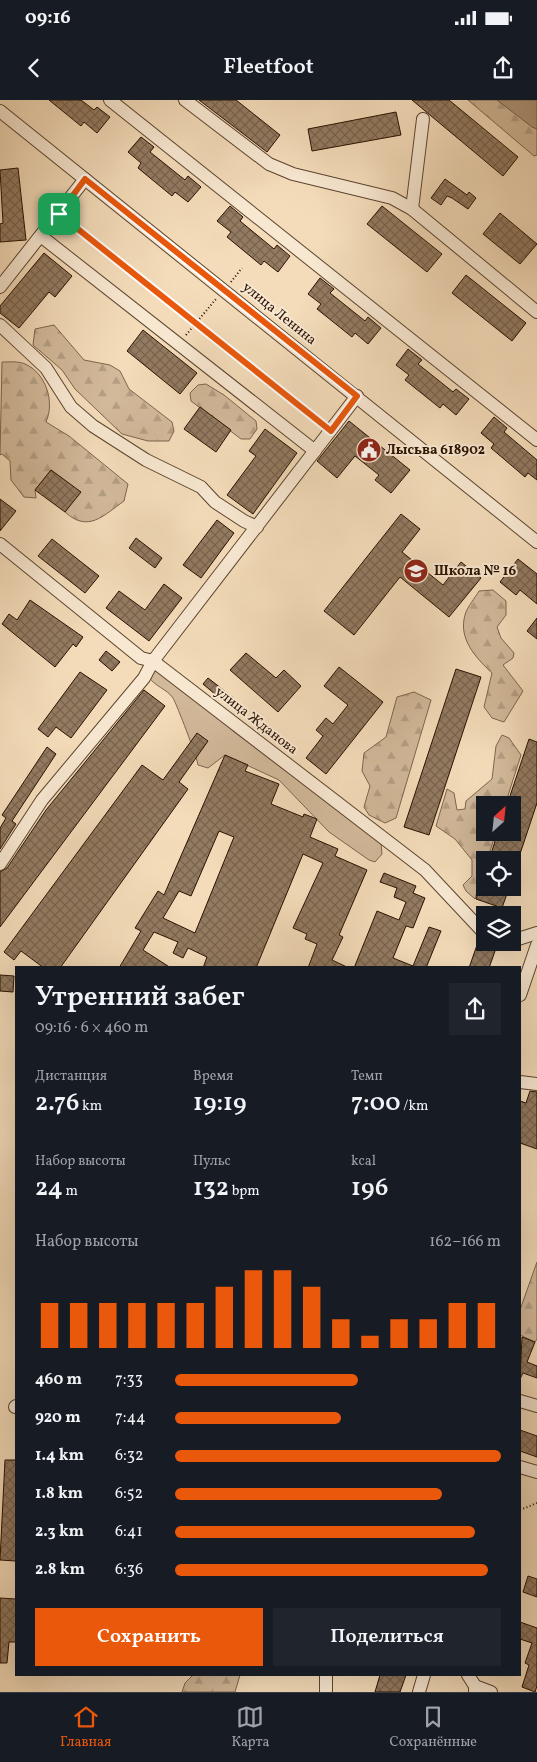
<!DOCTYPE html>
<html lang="ru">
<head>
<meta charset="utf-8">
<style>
  :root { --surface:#171b24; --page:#20242c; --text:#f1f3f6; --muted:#9ea1a6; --line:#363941; --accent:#ea580c }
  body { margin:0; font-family:Vollkorn,serif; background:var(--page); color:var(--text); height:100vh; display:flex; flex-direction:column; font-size:19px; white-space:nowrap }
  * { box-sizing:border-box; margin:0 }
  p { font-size:16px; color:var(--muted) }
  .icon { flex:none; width:28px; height:28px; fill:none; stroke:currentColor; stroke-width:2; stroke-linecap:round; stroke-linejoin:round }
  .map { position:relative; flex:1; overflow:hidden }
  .details { position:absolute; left:15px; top:866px; width:506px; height:710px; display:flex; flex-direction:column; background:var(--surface); border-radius:0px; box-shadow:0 5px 20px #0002 }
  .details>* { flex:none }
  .needle { width:32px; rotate:27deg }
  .buttons { position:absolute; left:476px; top:696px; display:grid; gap:10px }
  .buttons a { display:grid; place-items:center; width:45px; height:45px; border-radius:0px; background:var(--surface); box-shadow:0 5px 20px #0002; font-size:25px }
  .pin { position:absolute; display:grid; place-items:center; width:42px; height:42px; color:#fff; margin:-21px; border-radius:10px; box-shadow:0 2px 8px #0006 }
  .round { display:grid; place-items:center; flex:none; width:52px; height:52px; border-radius:0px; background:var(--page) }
  .head { display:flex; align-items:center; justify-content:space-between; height:85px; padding:0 20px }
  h1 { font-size:28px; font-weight:600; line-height:38px }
  .stats { display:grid; grid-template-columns:repeat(3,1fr); gap:8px; height:85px; padding:5px 20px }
  .stats div { display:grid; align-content:center }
  .stats b { font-size:25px; font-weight:600 }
  .stats small { font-size:14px; font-weight:400 }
  .stats p { font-size:14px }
  .chart { height:140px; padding:10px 20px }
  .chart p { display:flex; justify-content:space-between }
  .chart svg { width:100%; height:90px; margin-top:5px; stroke:var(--accent); stroke-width:6 }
  .action { display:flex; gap:10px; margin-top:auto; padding:10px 20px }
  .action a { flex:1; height:58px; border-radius:0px; background:var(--accent); color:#fff; font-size:20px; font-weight:600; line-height:58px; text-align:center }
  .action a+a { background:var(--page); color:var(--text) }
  ul { padding:0 20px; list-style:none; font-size:16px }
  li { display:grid; grid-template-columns:80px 60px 1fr; align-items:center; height:38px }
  li i { height:12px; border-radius:6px; background:var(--accent) }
  .status { display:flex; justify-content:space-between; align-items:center; height:35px; padding:0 25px; background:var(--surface); direction:ltr }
  .status svg { height:14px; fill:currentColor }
  header { display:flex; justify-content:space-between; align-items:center; height:65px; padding:0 20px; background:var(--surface); font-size:22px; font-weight:600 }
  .dock { display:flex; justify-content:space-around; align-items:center; height:70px; border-top:1px solid var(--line); background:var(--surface); font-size:14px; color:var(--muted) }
  .dock a { display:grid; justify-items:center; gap:2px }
  .dock .current { color:var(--accent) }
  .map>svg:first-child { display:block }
  .green { fill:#d2b99a; stroke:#7e654d }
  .forest { fill:url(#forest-firs); stroke:#7e654d }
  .water { fill:#af977b; stroke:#7a614a }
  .building { fill:url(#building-cross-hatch); stroke:#2a1100; fill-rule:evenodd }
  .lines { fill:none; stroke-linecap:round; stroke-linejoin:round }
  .minor-casing { stroke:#5c442e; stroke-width:14 }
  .path { stroke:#2a1100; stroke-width:2; stroke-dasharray:1 2.5; stroke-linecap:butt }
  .minor { stroke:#f8e8d2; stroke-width:12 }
  .route-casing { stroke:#fff; stroke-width:10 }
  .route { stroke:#ea580c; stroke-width:6 }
  .labels { text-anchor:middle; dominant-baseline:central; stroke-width:4; stroke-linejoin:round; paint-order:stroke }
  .street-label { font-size:14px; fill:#2a1100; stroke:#f8e8d2 }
  .poi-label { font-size:14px; font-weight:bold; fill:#2a1100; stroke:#f8e8d2; text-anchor:start }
</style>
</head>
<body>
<div class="status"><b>09:16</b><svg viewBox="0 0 49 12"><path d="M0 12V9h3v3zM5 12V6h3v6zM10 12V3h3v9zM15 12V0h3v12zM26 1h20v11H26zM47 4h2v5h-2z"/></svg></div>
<header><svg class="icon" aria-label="back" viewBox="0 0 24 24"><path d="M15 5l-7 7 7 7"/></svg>Fleetfoot<svg class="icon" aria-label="share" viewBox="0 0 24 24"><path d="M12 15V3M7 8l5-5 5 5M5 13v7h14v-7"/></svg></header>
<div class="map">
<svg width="537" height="1592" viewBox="0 0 537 1592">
  <defs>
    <pattern id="forest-firs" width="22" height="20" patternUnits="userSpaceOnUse" patternTransform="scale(1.25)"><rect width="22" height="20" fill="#d2b99a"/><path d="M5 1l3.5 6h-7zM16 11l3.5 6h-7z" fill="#b49e83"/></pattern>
    <pattern id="building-cross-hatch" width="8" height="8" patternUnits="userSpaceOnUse" patternTransform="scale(1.25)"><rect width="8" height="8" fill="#937b61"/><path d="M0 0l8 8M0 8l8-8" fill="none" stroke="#78634e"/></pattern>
  </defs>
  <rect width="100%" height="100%" fill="#f4dcba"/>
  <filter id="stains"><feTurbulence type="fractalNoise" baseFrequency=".004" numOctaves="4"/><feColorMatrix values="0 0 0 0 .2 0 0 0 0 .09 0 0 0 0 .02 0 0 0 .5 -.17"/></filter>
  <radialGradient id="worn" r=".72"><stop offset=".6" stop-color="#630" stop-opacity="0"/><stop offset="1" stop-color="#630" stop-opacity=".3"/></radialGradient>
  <path class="green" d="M158 570 176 582 180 590 203 603 233 631 381 743 382 754 375 762 369 760 329 732 279 680 225 655 208 668 198 665C197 657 177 605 173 598 167 589 154 586 149 577L151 572Z"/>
  <g class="forest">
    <path d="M468 0H497L537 29V55L534 56Z"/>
    <path d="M54 225 84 260 110 265 120 271 129 289 172 322 174 331 169 341H148L122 334 75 289 62 270 33 245 35 229Z"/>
    <path d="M2 262C8 262 19 261 25 264 46 273 55 302 46 322L69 336 128 384 124 401C103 416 88 433 65 412L80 392 51 370 35 390 36 398 24 397 11 380 10 361 2 354 0 355Z"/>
    <path d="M206 284 224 295 256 321 257 329 250 339H241L191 301 190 293 198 285Z"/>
    <path d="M493 490 506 501V515L497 527 501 538 514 553 513 558 503 565 523 591 504 622 492 618 484 607 492 573C476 558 458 539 465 515 467 507 475 498 479 491Z"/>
    <path d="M414 592 431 600 396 718 385 723 369 715 364 707 370 686 362 671 364 653 386 637 397 597Z"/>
    <path d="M502 635 509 638 521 655 505 705H485V732L496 733 487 760H485L475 799 466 791 463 785 472 776V760L455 739 436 726 447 689 454 693 457 710 465 709 466 701 492 679 496 646Z"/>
    <path d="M537 1162V1239L535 1242 520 1235V1210Z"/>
    <path d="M193 1575H240L235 1592H182L185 1583Z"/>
  </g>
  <path class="water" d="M497 0H537V29L532 27Z"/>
  <g class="building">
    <path d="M49 0H81L94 10 97 7 110 17 97 33 84 22 81 26Z"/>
    <path d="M199 0H236L280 35 267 52Z"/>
    <path d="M412 0H449L518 57 503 76Z"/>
    <path d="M396 12 401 35 312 51 308 29Z"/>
    <path d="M141 37 154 47 150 52 185 80 188 76 201 87 188 102 175 92 172 96 138 68 141 63 128 52Z"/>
    <path d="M18 68 26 140 0 142V124L3 123 0 70Z"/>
    <path d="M445 79 467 95 469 92 476 98 468 109 452 98 447 96 441 105 431 98Z"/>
    <path d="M230 106 243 117 240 121 274 149 277 145 290 156 278 172 264 161 261 165 227 137 231 132 217 121Z"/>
    <path d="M382 106 442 154 427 172 367 124Z"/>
    <path d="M500 113 537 144 520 164 483 134Z"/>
    <path d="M44 153 72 176 55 197 49 192 19 228 0 213V206Z"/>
    <path d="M466 175 526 223 512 241 452 193Z"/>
    <path d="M320 178 334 189 330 193 365 221 368 217 381 228 368 244 355 233 352 237 317 209 321 204 308 194Z"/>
    <path d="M143 230 197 273 180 294 127 251Z"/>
    <path d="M408 249 422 260 418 264 453 292 456 289 469 299 456 315 443 304 440 308 405 280 409 275 396 265Z"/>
    <path d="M200 307 231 330 216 352 184 329Z"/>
    <path d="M494 317 507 328 504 332 537 360V380L528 373 525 377 491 348 494 344 481 333Z"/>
    <path d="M349 321 410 370 391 393 375 380 379 375 355 356 337 378 317 361Z"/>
    <path d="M265 329 297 353 253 414 227 395 256 356 249 351Z"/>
    <path d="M51 370 81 392 65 412 35 390Z"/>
    <path d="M0 399 16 411 0 431Z"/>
    <path d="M401 414 420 429 402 452 443 485 461 462 481 478 449 517 400 477 354 535 324 511Z"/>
    <path d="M217 420 234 433 201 478 183 465Z"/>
    <path d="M136 438 162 458 155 468 129 448Z"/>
    <path d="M52 439 99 476 85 493 38 456Z"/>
    <path d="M518 459 537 474V504L520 490 516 495 500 482Z"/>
    <path d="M164 484 182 498 149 541 106 508 119 491 145 510Z"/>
    <path d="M30 500 83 537 76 547 73 544 55 567 2 524 9 514 17 520Z"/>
    <path d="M537 518V539L527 531Z"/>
    <path d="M106 551 120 562 112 571 99 560Z"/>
    <path d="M246 553 276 578 284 570 301 586 278 612 230 570Z"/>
    <path d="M339 567 383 602 326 674 306 658 323 636 316 630 326 618 333 624 348 605 324 586Z"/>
    <path d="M456 569 481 577 429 735 404 727Z"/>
    <path d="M80 572 107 590 71 638 56 627 48 637 38 629Z"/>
    <path d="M208 578 235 599 229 606 203 584Z"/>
    <path d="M144 590 165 606 0 827V772L7 768 46 710Z"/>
    <path d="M197 633 208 641 179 682 188 689 60 868H44L21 851 14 860 4 852 142 665 163 680Z"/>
    <path d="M529 639 537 642V703L518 760H489L498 732H512V705H507Z"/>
    <path d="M47 647 56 654 12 721 16 724 0 749V728L6 718 2 715Z"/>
    <path d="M225 655 248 665 245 671 279 684 271 704 303 717 304 714 317 719 310 737 338 749 335 756 367 770 339 835 343 837 332 860 349 868H308L317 844 305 839 307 834 293 828 323 763 303 754 256 868H203L207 857 188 848 183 858 173 853 178 842 154 832 143 850 171 868H119L141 831 135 828 158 791 164 795ZM219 731 234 737 195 833 163 818 179 791 191 796Z"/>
    <path d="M384 773 416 786 413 793 425 798 413 828 406 826 393 858 413 866 429 827 441 831 426 868H354L377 811 399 820 406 802 394 797 397 788 380 782Z"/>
    <path d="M480 788H509L502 808 476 799Z"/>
    <path d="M477 845 495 851 489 868H469Z"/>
    <path d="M0 875 14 876 13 892 0 891Z"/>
    <path d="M530 991 537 992V1049L520 1043V1001L526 1003Z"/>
    <path d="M522 1237 535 1242 527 1262 537 1266V1278L523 1273 520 1279Z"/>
    <path d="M520 1330 537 1336V1357L520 1351Z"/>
    <path d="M5 1360H16V1461L0 1460Z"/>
    <path d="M528 1476 537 1479V1497L523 1492Z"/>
    <path d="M0 1498 16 1499V1542H9L7 1563H0Z"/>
    <path d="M520 1522 537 1528V1586L535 1592 522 1587 529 1565 525 1563 532 1543 520 1539Z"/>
    <path d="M380 1575H406L400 1592H375Z"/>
  </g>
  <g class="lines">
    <defs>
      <g id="minor">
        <path d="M110 0 537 340"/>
        <path d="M185 0 269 64 293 74 392 98 412 109 537 212"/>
        <path d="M0 11 537 442"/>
        <path d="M412 109 423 19"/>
        <path d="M42 137 315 351"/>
        <path d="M0 187 85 79"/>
        <path d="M0 225 46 268 71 307 93 326 146 360 201 387 215 402 244 421 257 427"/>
        <path d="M0 444 141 558 153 561 425 770 485 834"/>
        <path d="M0 764 42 700 144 578 153 561 357 296"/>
        <path d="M512 841 537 833"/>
        <path d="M520 895 537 845"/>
        <path d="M520 982 537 984"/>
        <path d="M520 1301 537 1306"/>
        <path d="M15 1307 16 1306"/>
        <path d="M520 1367 537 1372"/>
        <path d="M468 1575 475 1586V1592"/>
        <path d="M475 1586 491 1592"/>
        <path d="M326 1592V1575"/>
        <path d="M419 1592 424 1575"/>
      </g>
    </defs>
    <use href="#minor" class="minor-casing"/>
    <g class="path">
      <path d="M67 120 321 323"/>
      <path d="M231 182 242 168"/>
      <path d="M186 235 216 199"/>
      <path d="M520 1410 537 1403"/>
    </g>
    <use href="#minor" class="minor"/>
  </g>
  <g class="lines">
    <defs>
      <path id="route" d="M85 79 357 296 331 331 59 114Z"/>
    </defs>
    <use href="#route" class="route-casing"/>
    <use href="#route" class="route"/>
  </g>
  <defs>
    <symbol id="civic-disc" viewBox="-11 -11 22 22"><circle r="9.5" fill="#8f2418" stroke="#f8e8d2"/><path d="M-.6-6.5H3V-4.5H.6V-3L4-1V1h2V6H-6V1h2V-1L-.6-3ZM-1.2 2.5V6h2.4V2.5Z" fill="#fff"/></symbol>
    <symbol id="school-disc" viewBox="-11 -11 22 22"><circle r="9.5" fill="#8f2418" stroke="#f8e8d2"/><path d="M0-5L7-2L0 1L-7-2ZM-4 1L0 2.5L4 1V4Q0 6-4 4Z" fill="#fff"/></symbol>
  </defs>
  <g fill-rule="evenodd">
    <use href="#civic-disc" x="355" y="336" width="28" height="28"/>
    <use href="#school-disc" x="402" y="457" width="28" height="28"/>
  </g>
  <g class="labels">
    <g class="street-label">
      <text transform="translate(279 214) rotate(39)">улица Ленина</text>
      <text transform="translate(256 621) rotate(38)">улица Жданова</text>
    </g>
    <g class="poi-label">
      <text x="386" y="350">Лысьва 618902</text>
      <text x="434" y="471">Школа № 16</text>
    </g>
  </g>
  <rect width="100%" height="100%" filter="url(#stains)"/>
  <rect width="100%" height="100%" fill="url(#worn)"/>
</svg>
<div class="buttons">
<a><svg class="needle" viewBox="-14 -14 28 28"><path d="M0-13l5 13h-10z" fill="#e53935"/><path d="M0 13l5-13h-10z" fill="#9ea1a6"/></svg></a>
<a><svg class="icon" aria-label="locate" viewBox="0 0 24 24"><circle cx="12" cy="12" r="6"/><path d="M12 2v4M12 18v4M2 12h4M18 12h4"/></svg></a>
<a><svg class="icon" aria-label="layers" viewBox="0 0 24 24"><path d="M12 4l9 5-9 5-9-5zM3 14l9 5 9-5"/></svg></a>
</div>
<div class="pin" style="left:59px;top:114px;background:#1e9e55"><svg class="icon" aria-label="arrive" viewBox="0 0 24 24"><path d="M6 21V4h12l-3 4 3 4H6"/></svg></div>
<section class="details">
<div class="head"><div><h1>Утренний забег</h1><p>09:16 · 6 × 460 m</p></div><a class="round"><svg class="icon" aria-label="share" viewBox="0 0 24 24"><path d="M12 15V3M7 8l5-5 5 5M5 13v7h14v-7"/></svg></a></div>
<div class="stats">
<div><p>Дистанция</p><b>2.76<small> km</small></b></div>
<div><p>Время</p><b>19:19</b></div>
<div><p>Темп</p><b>7:00<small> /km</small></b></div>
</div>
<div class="stats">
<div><p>Набор высоты</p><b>24<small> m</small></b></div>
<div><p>Пульс</p><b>132<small> bpm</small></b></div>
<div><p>kcal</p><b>196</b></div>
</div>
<div class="chart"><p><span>Набор высоты</span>162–166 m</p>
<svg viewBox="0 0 160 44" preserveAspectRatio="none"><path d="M5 44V22M15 44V22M25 44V22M35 44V22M45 44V22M55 44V22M65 44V14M75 44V6M85 44V6M95 44V14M105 44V30M115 44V38M125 44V30M135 44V30M145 44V22M155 44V22"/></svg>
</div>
<ul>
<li><b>460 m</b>7:33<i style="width:56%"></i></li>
<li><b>920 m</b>7:44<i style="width:51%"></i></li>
<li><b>1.4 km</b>6:32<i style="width:100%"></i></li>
<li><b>1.8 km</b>6:52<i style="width:82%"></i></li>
<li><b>2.3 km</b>6:41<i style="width:92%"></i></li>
<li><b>2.8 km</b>6:36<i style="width:96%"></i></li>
</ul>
<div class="action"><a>Сохранить</a><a>Поделиться</a></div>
</section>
</div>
<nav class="dock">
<a class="current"><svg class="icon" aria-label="home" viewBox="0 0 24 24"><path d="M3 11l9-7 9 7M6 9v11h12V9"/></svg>Главная</a>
<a><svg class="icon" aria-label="map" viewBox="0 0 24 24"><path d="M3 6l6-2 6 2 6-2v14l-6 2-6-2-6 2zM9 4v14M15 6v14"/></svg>Карта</a>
<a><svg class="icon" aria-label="saved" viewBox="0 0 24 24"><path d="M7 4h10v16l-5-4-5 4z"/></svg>Сохранённые</a>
</nav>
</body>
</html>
